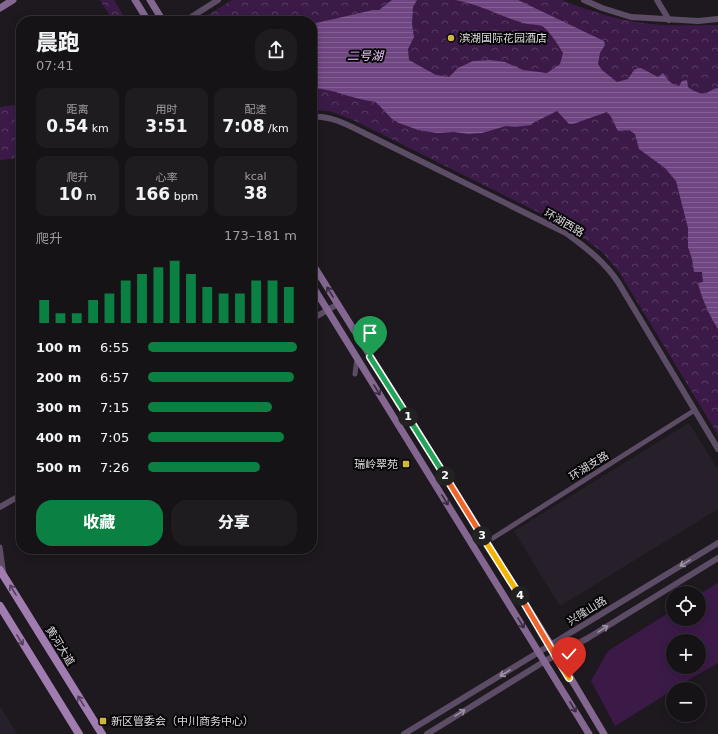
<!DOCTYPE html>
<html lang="zh">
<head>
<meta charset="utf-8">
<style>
  :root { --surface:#161317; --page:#1f1c20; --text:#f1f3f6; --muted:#9e9ea1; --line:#353236; --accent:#0b8043 }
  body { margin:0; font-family:"DejaVu Sans","Noto Sans SC",sans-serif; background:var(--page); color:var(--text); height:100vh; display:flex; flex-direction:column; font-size:15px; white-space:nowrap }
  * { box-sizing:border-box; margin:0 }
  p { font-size:13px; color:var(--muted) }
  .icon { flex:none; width:22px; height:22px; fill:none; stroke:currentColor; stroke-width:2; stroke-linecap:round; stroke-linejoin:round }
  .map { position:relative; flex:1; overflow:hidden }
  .drawer { position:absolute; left:16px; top:16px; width:301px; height:538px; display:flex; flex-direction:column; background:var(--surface); border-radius:16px; box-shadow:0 2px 10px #0003,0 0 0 1px var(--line) }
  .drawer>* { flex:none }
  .controls { position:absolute; left:666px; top:586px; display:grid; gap:8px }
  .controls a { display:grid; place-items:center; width:40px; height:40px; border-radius:50%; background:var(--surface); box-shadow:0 2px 10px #0003,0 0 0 1px var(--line); font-size:20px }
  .pin { position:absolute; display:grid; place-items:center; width:34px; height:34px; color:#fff; margin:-41px -17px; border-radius:50% 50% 50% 0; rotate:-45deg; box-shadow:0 0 4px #0007 }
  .pin .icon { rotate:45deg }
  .km { position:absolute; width:20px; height:20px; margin:-10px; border-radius:50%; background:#222; color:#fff; font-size:11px; line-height:20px; text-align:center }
  .round { display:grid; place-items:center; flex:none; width:42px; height:42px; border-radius:16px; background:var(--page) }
  .overview { display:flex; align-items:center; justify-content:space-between; height:68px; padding:0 20px }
  h1 { font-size:22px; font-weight:800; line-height:30px }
  .metrics { display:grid; grid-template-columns:repeat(3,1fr); gap:6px; height:68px; padding:4px 20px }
  .metrics div { display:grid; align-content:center; border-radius:10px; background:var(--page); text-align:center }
  .metrics b { font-size:17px; font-weight:800 }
  .metrics small { font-size:11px; font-weight:400 }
  .metrics p { font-size:11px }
  .chart { height:112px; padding:8px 20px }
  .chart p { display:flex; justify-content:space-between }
  .chart svg { width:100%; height:72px; margin-top:4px; stroke:var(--accent); stroke-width:6 }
  .button { display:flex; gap:8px; margin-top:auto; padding:8px 20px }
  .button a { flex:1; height:46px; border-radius:16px; background:var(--accent); color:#fff; font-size:16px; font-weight:800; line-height:46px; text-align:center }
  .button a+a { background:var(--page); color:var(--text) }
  ul { padding:0 20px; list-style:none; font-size:13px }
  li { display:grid; grid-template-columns:64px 48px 1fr; align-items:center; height:30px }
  li i { height:10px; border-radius:5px; background:var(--accent) }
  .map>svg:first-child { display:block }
  .built { fill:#27202b }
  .grass { fill:#3b1a48; fill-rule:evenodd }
  .park { fill:url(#park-crowns) }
  .water { fill:url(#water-rules) }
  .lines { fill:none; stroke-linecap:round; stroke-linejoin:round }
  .minor { stroke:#5d4c65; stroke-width:5 }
  .tertiary { stroke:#5d4c65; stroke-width:6 }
  .secondary { stroke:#836790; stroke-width:7 }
  .primary { stroke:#a17cb1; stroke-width:8 }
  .oneway { stroke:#392c3e }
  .oneway2 { stroke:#9d93a2 }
  .oneway3 { stroke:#54405c }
  .split-1-casing { stroke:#fff; stroke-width:8 }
  .split-2-casing { stroke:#fff; stroke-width:8 }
  .split-3-casing { stroke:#fff; stroke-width:8 }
  .split-4-casing { stroke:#fff; stroke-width:8 }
  .split-5-casing { stroke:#fff; stroke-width:8 }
  .split-6-casing { stroke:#fff; stroke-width:8 }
  .split-1 { stroke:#22a559; stroke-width:5 }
  .split-2 { stroke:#22a559; stroke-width:5 }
  .split-3 { stroke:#f0652b; stroke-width:5 }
  .split-4 { stroke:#f5b400; stroke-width:5 }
  .split-5 { stroke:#f0652b; stroke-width:5 }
  .split-6 { stroke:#f5b400; stroke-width:5 }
  .poi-dot { fill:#cfb837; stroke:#070507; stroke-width:1.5 }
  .labels { text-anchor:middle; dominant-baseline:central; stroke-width:4; stroke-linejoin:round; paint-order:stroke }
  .poi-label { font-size:11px; fill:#dddade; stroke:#070507; text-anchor:start }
  .street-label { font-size:11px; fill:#dddade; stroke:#070507 }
  .water-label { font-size:12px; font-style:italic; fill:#ebc7fb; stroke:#070507 }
</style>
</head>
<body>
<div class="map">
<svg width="718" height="734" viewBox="0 0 718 734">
  <defs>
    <pattern id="park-crowns" width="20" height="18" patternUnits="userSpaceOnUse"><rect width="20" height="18" fill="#3b1a48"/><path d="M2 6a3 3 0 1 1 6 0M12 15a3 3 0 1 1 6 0" fill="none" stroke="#573b62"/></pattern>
    <pattern id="water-rules" width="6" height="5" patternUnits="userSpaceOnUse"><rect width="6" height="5" fill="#6f4681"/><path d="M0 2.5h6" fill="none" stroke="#836092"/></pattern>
  </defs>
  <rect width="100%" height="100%" fill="#1d191f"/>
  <g class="built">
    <path d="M689 423 718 470V509L560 606 514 531Z"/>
    <path d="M0 706 17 734H0Z"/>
  </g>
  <path class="grass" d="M718 583V663L673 689V690L615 726 591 681 608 651 673 610V619H699V594ZM673 641H699V667H673Z"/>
  <g class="park">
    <path d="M100 0H114L127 21H113Z"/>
    <path d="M232 0H562C594 13 628 23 663 25 681 26 700 25 718 25V435L619 272 603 253 572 229 353 120 329 111 312 110V21H198Z"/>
    <path d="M21 104V158L0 160V107Z"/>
  </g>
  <path class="water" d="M392 0H417L413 7 412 24 414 37 408 49 409 60 436 75 449 77 458 68 473 61 490 60 505 62 523 70 547 73 560 64 563 53C558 45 550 31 542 26 537 24 529 25 523 23 500 16 479 4 455 0H518L604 41 605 45 600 53 598 64 602 70 617 82 628 79 634 70 638 68H641L658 77 663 73C668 80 671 85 679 86L682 81 687 80 688 87C692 90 700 95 706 93 710 92 713 88 718 88V329C709 314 702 300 698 283L703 282 702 272H694L692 259 688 247V228L676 181 665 168 639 149 635 134 629 130 618 131C614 124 613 118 607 112L573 124H569L557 111 533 123 531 125 515 127 506 126 482 133 468 134 454 132 437 133 418 130 399 123 392 119 376 102C355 100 334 89 312 88V24L373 10H379Z"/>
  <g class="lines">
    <g class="minor">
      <path d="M355 374 357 359"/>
      <path d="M493 538 695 410"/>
      <path d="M0 547 4 575"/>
    </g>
    <g class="tertiary">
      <path d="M584 0 602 8 631 17 698 21 718 19"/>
      <path d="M657 0 669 20"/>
      <path d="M185 21 218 0"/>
      <path d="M312 117C330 115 348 125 364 133L566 233C586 248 604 261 618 282L718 449"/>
      <path d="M312 319 338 304"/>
      <path d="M0 507 21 495"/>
      <path d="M404 734 718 543"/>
      <path d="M427 734 545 661 588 638 718 558"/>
    </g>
    <g class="secondary">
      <path d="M135 0 148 21"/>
      <path d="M150 0 163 21"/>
      <path d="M0 8 13 0"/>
      <path d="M312 263 551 645 604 734"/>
      <path d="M312 285 589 734"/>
    </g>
    <g class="primary">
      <path d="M0 570 102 734"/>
      <path d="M0 606 79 734"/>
    </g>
  </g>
  <defs><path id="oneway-shaft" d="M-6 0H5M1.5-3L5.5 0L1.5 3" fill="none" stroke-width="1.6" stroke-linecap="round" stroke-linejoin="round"/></defs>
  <g class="oneway">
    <use href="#oneway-shaft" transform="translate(330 292) rotate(-122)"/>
    <use href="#oneway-shaft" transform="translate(377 390) rotate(58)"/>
    <use href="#oneway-shaft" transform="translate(445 500) rotate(58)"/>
    <use href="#oneway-shaft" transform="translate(521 623) rotate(58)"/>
    <use href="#oneway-shaft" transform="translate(573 707) rotate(59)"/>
  </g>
  <g class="oneway2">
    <use href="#oneway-shaft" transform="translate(685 563) rotate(149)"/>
    <use href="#oneway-shaft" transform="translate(603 629) rotate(-32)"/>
    <use href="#oneway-shaft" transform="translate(505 673) rotate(149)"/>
    <use href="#oneway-shaft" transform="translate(460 713) rotate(-32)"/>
  </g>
  <g class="oneway3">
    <use href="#oneway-shaft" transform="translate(13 590) rotate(-122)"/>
    <use href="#oneway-shaft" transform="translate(20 640) rotate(58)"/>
    <use href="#oneway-shaft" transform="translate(81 701) rotate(-122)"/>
  </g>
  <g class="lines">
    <defs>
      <path id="split-1" d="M370 357 408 417"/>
      <path id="split-2" d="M408 417 445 476"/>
      <path id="split-3" d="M445 476 482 536"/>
      <path id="split-4" d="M482 536 520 596"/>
      <path id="split-5" d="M520 596 556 657"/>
      <path id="split-6" d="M556 657 569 678"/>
    </defs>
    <use href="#split-1" class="split-1-casing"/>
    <use href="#split-2" class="split-2-casing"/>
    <use href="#split-3" class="split-3-casing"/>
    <use href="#split-4" class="split-4-casing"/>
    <use href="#split-5" class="split-5-casing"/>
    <use href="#split-6" class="split-6-casing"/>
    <use href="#split-1" class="split-1"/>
    <use href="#split-2" class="split-2"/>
    <use href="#split-3" class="split-3"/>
    <use href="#split-4" class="split-4"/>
    <use href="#split-5" class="split-5"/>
    <use href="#split-6" class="split-6"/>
  </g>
  <g class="poi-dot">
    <circle cx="451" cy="38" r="4"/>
    <rect x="402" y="460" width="8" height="8" rx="2"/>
    <rect x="99" y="717" width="8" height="8" rx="2"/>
  </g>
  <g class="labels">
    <g class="poi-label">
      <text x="459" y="38">滨湖国际花园酒店</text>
      <text x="398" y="464" text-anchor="end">瑞岭翠苑</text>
      <text x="111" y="721">新区管委会（中川商务中心）</text>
    </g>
    <g class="street-label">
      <text transform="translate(564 223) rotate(30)">环湖西路</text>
      <text transform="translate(589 466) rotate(-32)">环湖支路</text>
      <text transform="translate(587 611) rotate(-32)">兴隆山路</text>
      <text transform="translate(60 646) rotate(58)">黄河大道</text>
    </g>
    <g class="water-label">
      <text x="365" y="56">二号湖</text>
    </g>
  </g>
</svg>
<div class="controls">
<a><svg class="icon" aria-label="locate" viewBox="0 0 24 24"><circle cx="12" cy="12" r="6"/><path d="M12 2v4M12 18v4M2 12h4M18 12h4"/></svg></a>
<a>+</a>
<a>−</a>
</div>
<div class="pin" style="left:370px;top:357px;background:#1e9e55"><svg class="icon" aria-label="arrive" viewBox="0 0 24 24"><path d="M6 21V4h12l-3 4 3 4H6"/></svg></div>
<div class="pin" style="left:569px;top:678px;background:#d93025"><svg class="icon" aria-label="check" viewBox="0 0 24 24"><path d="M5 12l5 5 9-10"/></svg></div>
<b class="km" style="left:408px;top:417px">1</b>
<b class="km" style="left:445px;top:476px">2</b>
<b class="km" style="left:482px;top:536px">3</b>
<b class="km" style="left:520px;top:596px">4</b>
<section class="drawer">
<div class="overview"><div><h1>晨跑</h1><p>07:41</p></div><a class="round"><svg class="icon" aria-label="share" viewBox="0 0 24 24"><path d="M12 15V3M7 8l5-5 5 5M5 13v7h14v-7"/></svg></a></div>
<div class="metrics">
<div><p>距离</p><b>0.54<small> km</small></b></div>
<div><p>用时</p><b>3:51</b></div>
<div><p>配速</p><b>7:08<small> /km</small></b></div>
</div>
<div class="metrics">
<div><p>爬升</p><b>10<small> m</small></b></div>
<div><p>心率</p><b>166<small> bpm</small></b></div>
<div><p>kcal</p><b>38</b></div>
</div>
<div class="chart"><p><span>爬升</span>173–181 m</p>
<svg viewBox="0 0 160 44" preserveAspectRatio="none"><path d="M5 44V30M15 44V38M25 44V38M35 44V30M45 44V26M55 44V18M65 44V14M75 44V10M85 44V6M95 44V14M105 44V22M115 44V26M125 44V26M135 44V18M145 44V18M155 44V22"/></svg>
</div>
<ul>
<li><b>100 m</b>6:55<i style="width:100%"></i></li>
<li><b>200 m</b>6:57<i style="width:98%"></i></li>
<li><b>300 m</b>7:15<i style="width:83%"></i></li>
<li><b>400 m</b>7:05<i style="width:91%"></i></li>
<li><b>500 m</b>7:26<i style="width:75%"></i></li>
</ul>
<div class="button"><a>收藏</a><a>分享</a></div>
</section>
</div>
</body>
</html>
